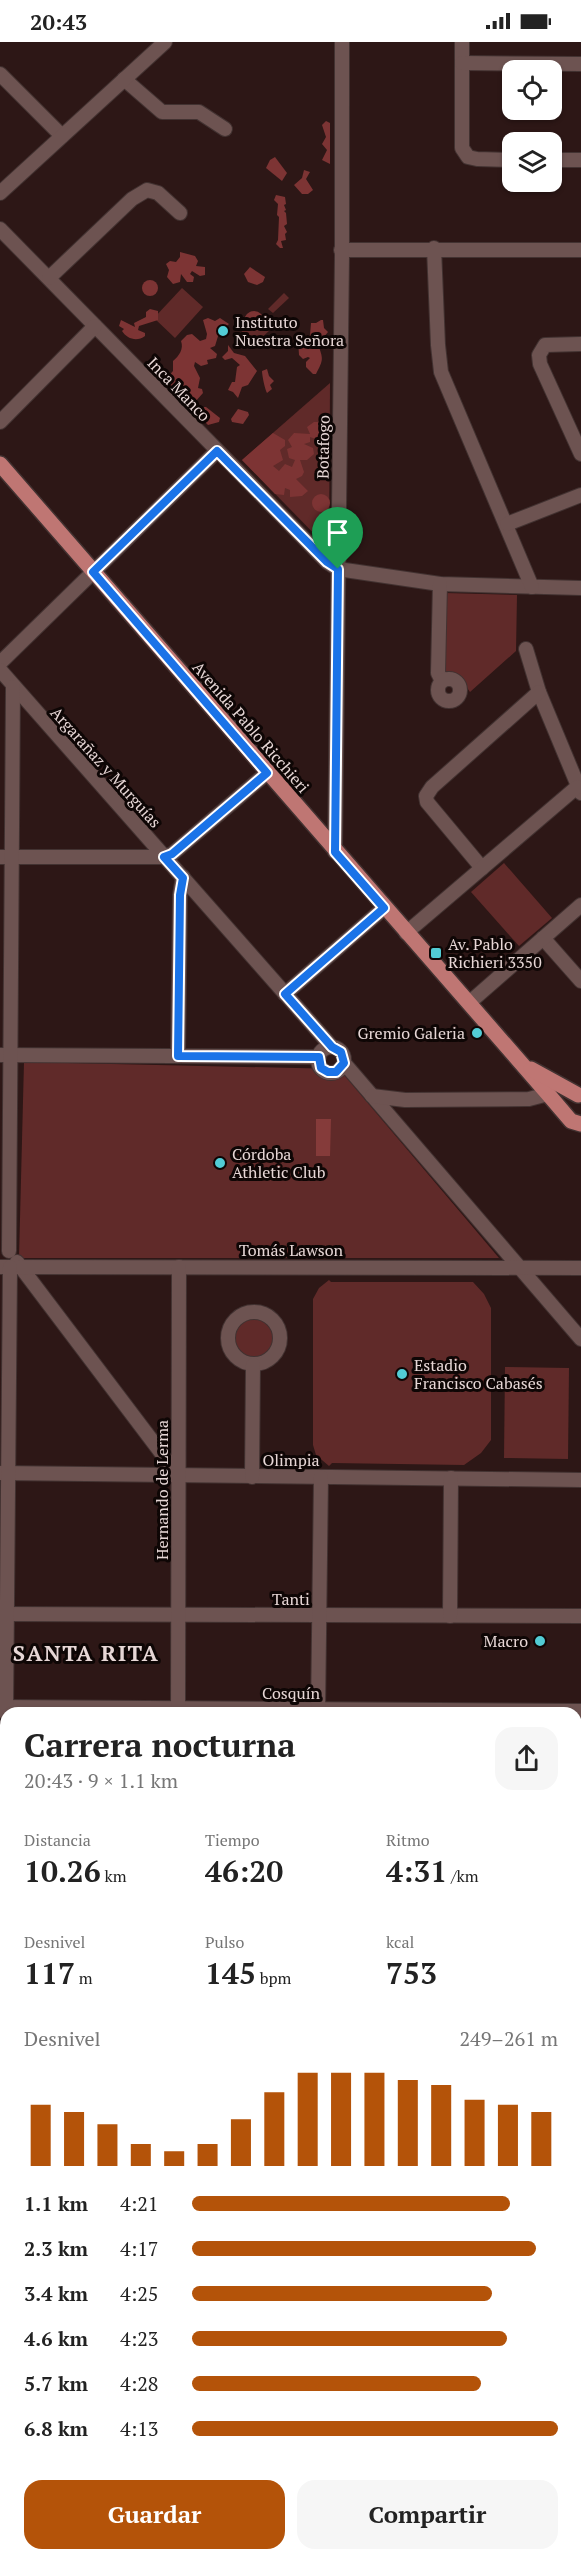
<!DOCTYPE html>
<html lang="es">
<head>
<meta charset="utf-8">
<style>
  :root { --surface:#fff; --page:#f6f6f6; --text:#222; --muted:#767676; --accent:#b45309 }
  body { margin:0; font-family:"PT Serif",serif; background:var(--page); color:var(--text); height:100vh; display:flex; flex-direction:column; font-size:22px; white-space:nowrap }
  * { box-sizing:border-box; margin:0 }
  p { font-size:20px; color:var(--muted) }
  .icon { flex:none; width:33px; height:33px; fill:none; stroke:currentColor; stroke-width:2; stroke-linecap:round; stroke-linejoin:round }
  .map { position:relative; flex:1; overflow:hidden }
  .side { position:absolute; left:0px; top:1665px; width:582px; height:854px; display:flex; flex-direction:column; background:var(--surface); border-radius:18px 18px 0 0; box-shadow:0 2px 4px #0004 }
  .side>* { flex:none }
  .buttons { position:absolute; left:502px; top:18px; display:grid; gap:12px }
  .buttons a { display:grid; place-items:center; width:60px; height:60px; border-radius:12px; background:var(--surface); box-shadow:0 2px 4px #0004; font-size:30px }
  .pin { position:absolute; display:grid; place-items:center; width:51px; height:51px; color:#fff; margin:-62px -26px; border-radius:50% 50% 50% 0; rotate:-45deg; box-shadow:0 0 6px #0007 }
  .pin .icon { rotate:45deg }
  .round { display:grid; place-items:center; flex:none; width:63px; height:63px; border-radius:18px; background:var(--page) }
  .head { display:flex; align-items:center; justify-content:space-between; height:102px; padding:0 24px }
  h1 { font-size:33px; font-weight:600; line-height:45px }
  .stats { display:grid; grid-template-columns:repeat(3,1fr); gap:9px; height:102px; padding:6px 24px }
  .stats div { display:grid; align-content:center }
  .stats b { font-size:30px; font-weight:600 }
  .stats small { font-size:16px; font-weight:400 }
  .stats p { font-size:16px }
  .chart { height:168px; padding:12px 24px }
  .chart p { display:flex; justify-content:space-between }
  .chart svg { width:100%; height:108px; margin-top:6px; stroke:var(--accent); stroke-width:6 }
  .action { display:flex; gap:12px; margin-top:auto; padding:12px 24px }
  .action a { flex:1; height:69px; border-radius:18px; background:var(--accent); color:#fff; font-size:24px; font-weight:600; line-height:69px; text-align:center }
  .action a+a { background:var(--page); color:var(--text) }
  ul { padding:0 24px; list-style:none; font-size:20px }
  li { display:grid; grid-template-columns:96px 72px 1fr; align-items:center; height:45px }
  li i { height:15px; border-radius:8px; background:var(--accent) }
  .status { display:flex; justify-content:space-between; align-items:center; height:42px; padding:0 30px; background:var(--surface); direction:ltr }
  .status svg { height:16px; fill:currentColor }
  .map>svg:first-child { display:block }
  .green { fill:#602a29 }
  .forest { fill:#7d3434 }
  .water { fill:#853b3a }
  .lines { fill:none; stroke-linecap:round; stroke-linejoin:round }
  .minor-casing { stroke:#423231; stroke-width:16 }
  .major-casing { stroke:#423231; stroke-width:18 }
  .minor { stroke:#6d5351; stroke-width:14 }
  .major { stroke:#bf7673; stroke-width:15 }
  .route-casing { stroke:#fff; stroke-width:12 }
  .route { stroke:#1a73e8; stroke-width:8 }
  .poi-dot { fill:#52ccd5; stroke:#0e0605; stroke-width:2 }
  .labels { text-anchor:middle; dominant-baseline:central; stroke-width:6; stroke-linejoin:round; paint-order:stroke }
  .poi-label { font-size:16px; fill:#e7d7d6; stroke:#0e0605; text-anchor:start }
  .street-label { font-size:16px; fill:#e7d7d6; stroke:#0e0605 }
  .district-label { font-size:22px; font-weight:bold; letter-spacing:1.5px; fill:#e7d7d6; stroke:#0e0605 }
</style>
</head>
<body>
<div class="status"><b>20:43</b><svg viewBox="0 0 49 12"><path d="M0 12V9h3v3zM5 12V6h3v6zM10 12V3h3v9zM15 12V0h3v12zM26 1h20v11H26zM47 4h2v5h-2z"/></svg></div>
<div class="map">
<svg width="581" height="2518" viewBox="0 0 581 2518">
  <rect width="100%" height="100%" fill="#2d1716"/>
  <g class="green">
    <path d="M182 246 203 265 175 296 154 276Z"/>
    <path d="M284 251 289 256 273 271 268 267Z"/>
    <path d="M252 269 271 287 255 302 237 285Z"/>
    <path d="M330 341 329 507 242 418Z"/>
    <path d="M445 551 517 553 516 609 470 650 461 637 446 631 443 626Z"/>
    <path d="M504 821 552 876 519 904 471 850Z"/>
    <path d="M24 1020 339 1027 499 1216H19Z"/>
    <path d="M329 1238 331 1240H473L484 1252 491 1266V1398L481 1411 464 1423 332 1421 329 1424 316 1413 313 1403V1257L319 1246Z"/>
    <circle cx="254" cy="1296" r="20"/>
    <path d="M505 1325 569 1326 568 1417 504 1416Z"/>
  </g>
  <g class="forest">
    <path d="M326 79 330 81V122L322 118 327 108 322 102 326 95 322 83Z"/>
    <path d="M275 115 287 131 282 139 266 126 270 118Z"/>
    <path d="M304 128 310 130 306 137 313 148 308 152H302L294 143 302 136Z"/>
    <path d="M276 153 285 155 286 162 284 163 286 168 284 169 286 171 287 182 284 184 287 190 285 192 286 198 281 199 283 206H280L276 202 278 198 279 175 277 173 278 162 274 158Z"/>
    <path d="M180 210 195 214 198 219 196 224 205 225V233L200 234 192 229 190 232 194 235 193 240H187L181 232 180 240 173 242 167 235 169 228 166 222 170 219 176 220 180 215Z"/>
    <path d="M250 225 265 235 263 240 257 243 248 240 244 232Z"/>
    <circle cx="150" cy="246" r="8"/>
    <path d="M150 267 158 269V278L139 284 138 288 145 291V294C137 300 127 297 122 289L124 287 119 284 121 278 135 285 134 281 146 275V270Z"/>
    <circle cx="254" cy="279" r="10"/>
    <path d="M208 276 215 279 220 276 229 282 219 291 215 304 210 306 217 312 216 316 207 318 208 322 201 324 195 320 194 324 200 336 198 346 202 347 203 351 195 360 201 365H206L220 376 219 380 208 383 164 339 173 329V319C179 314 184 307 181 299L187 293 192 292 200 299 206 297 207 292 203 278Z"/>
    <path d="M321 278H323L324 286 328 290 318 302C323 317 324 317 316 332H313L306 325V320L310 316 308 315 303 317 299 313 298 298 302 294 310 293 311 281H316Z"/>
    <path d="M228 303 234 311 245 314 257 329 248 343 242 345 238 356 233 350 228 348 232 340H235L237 325 240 323 232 316 225 318 222 315 228 309Z"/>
    <path d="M267 327 269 334 274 339 270 343 272 347 267 351C265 348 262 333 262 329Z"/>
    <path d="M238 367 248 370 249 373 243 382 232 380 231 377Z"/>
    <path d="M314 380H318L320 388 316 397 310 395V400L304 402 313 406 314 412 307 418H300L304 430 302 434 296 437 308 449 302 454 290 455V448L285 446 284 453 275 452 242 418 273 391 285 398V404L280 408 283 418 273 424 279 429 285 422 292 425 295 418 289 416 287 407 292 405 288 398 294 391 310 392 307 385Z"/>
    <circle cx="321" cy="461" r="9"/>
    <path d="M320 484 329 488V507L319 496Z"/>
  </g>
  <path class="water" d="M316 1077H331L330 1114H316Z"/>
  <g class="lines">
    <defs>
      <g id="minor">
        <path d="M462 0V106L468 115 477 117 513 118"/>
        <path d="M462 21 581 22"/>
        <path d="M0 32 62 94"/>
        <path d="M124 37 162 70H199L225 87"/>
        <path d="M552 118H581"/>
        <path d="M0 151 165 0"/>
        <path d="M0 187 327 520 338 527 440 542 581 546"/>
        <path d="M434 206 438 303 441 330 532 545"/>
        <path d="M341 208H581"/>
        <path d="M49 236 132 157 147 148 158 151 180 171"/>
        <path d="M581 302 545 303 539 313 540 322 581 412"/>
        <path d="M0 380 95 284"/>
        <path d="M507 482 581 453"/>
        <path d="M440 542 438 631 442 639"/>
        <path d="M526 607 539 650 581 751"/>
        <path d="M0 621 217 409"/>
        <path d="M0 628 332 1005"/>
        <circle cx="449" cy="648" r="11"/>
        <path d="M335 810 342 213V0"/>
        <path d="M0 815H164L172 812 267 731"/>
        <path d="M482 826 427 760 426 754 432 745 539 650"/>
        <path d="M406 891 577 745"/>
        <path d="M543 896 581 939"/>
        <path d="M285 952 384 866"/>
        <path d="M469 961 581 863"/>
        <circle cx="331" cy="1018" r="13"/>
        <path d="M0 1013 319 1015"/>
        <path d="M178 1014 180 853 183 835"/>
        <path d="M344 1021 581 1297"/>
        <path d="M372 1054 405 1058 529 1057 548 1052"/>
        <path d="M9 1209 13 645"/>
        <path d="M17 1220 178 1433"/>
        <path d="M0 1225 581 1226"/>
        <circle cx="254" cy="1296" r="26"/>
        <path d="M0 1431 581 1438"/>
        <path d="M252 1435 253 1323"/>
        <path d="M0 1572 581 1574"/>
        <path d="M450 1574 451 1436"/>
        <path d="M0 1665 581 1669"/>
        <path d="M6 1671 10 1225"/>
        <path d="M178 1671 179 1225"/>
        <path d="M318 1671 321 1435"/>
        <path d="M6 1754V1692"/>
        <path d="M0 1881H6"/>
        <path d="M576 1914H581"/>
        <path d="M0 1997H6"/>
        <path d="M576 2054H581"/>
        <path d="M576 2295 581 2294"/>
        <path d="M0 2315 6 2347"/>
        <path d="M0 2374H6"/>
        <path d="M0 2411 6 2410"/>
        <path d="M0 2484 6 2483"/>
        <path d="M42 2512 43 2517"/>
        <path d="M230 2512 231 2518"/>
        <path d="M328 2512 329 2518"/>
        <path d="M351 2518 392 2512"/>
      </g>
      <g id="major">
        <path d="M0 422 548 1052 571 1079 581 1082"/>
        <path d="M531 1027 578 1053"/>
        <path d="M0 1754H6"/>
        <path d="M576 1756H581"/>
      </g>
    </defs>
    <use href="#minor" class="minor-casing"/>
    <use href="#major" class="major-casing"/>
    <use href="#minor" class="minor"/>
    <use href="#major" class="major"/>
  </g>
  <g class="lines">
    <defs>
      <path id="route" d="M217 409 327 520 338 527 335 810 384 866 285 952 332 1005 341 1010 344 1021 336 1030H328L321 1026 319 1015 178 1014 180 853 183 836 164 815 172 812 267 731 93 530Z"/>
    </defs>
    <use href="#route" class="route-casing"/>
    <use href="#route" class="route"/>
  </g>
  <g class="poi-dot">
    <circle cx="223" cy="289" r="6"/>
    <rect x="430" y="905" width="12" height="12" rx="3"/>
    <circle cx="477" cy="991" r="6"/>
    <circle cx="220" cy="1121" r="6"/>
    <circle cx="402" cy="1332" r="6"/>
    <circle cx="540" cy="1599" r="6"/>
  </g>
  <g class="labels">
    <g class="poi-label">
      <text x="235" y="280">Instituto<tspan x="235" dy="18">Nuestra Señora</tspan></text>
      <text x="448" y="902">Av. Pablo<tspan x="448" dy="18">Richieri 3350</tspan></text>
      <text x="465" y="991" text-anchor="end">Gremio Galeria</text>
      <text x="232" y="1112">Córdoba<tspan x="232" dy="18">Athletic Club</tspan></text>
      <text x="414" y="1323">Estadio<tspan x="414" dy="18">Francisco Cabasés</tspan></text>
      <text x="528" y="1599" text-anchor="end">Macro</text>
    </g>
    <g class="street-label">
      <text transform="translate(179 347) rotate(46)">Inca Manco</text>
      <text transform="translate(323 405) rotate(-89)">Botafogo</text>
      <text transform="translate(251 685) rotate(49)">Avenida Pablo Ricchieri</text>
      <text transform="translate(106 725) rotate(48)">Argarañaz y Murguías</text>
      <text x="291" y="1208">Tomás Lawson</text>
      <text x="291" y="1418">Olimpia</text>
      <text transform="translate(162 1448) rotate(-90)">Hernando de Lerma</text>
      <text x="291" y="1557">Tanti</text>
      <text x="291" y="1651">Cosquín</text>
    </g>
    <g class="district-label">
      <text x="86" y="1610">SANTA RITA</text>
    </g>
  </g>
</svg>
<div class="buttons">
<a><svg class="icon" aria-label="locate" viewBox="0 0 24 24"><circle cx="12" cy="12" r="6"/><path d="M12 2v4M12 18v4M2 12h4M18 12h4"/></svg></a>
<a><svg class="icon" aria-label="layers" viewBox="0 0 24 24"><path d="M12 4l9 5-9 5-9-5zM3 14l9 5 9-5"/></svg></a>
</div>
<div class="pin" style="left:338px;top:527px;background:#1e9e55"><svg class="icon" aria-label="arrive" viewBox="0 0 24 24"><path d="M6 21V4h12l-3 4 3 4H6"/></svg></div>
<section class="side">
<div class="head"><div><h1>Carrera nocturna</h1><p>20:43 · 9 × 1.1 km</p></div><a class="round"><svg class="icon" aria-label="share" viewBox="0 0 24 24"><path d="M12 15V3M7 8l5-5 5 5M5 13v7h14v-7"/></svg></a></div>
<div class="stats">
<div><p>Distancia</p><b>10.26<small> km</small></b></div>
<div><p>Tiempo</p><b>46:20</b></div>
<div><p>Ritmo</p><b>4:31<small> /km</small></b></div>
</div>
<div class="stats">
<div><p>Desnivel</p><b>117<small> m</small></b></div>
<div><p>Pulso</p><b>145<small> bpm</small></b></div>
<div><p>kcal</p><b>753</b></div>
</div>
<div class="chart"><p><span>Desnivel</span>249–261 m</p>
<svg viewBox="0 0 160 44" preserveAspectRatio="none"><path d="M5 44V19M15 44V22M25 44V27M35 44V35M45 44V38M55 44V35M65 44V25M75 44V14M85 44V6M95 44V6M105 44V6M115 44V9M125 44V11M135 44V17M145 44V19M155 44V22"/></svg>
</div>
<ul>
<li><b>1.1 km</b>4:21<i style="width:87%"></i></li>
<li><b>2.3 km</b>4:17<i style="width:94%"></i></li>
<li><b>3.4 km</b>4:25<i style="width:82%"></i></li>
<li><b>4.6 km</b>4:23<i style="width:86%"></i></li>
<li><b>5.7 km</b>4:28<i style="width:79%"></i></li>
<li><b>6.8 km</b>4:13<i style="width:100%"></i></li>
</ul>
<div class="action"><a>Guardar</a><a>Compartir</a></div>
</section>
</div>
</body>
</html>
